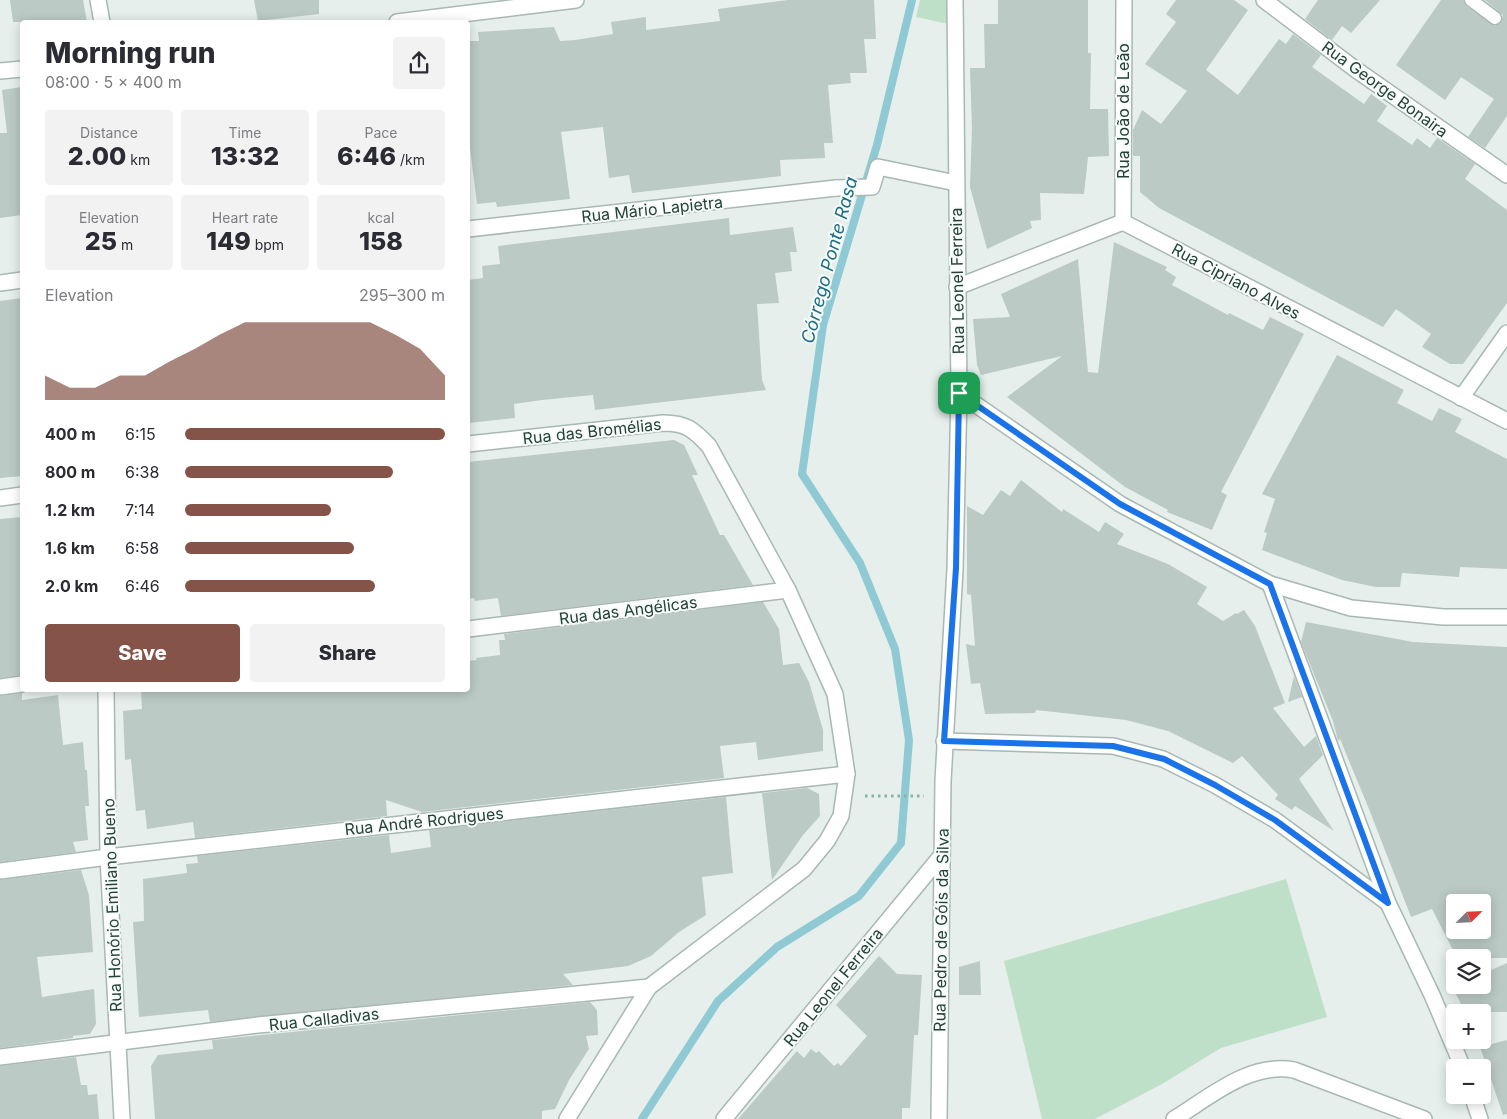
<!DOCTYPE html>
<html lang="en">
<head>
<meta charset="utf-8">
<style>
  :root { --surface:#fff; --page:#f2f2f3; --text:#2b2b33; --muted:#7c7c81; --accent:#855347 }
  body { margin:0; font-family:Inter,sans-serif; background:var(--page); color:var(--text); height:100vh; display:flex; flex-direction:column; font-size:19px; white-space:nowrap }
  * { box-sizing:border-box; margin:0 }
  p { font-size:16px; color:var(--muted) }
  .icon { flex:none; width:28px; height:28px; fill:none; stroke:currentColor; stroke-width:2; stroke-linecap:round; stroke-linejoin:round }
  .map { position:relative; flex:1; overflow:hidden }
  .drawer { position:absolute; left:20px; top:20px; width:450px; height:672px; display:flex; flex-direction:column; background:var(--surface); border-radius:5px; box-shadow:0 2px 12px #0003 }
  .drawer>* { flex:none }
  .needle { width:32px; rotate:66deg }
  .buttons { position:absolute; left:1446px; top:894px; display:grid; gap:10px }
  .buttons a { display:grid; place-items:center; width:45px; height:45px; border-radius:5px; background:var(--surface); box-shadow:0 2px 12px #0003; font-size:25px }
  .pin { position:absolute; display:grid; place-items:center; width:42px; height:42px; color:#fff; margin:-21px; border-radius:10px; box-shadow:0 2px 8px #0006 }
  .round { display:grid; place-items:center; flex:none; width:52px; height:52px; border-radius:5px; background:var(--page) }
  .headline { display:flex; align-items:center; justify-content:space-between; height:85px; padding:0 25px }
  h1 { font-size:28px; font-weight:800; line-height:38px }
  .figures { display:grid; grid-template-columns:repeat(3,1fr); gap:8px; height:85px; padding:5px 25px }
  .figures div { display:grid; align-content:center; border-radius:5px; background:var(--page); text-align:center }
  .figures b { font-size:25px; font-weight:800 }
  .figures small { font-size:14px; font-weight:400 }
  .figures p { font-size:14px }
  .chart { height:140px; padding:10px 25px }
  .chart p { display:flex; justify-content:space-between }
  .chart svg { width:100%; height:90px; margin-top:5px; fill:var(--accent); opacity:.7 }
  .primary-button { display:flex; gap:10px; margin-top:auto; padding:10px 25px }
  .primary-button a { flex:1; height:58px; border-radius:5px; background:var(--accent); color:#fff; font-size:20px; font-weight:800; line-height:58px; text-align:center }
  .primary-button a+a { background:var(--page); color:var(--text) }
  ul { padding:0 25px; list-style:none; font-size:16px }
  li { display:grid; grid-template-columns:80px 60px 1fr; align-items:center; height:38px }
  li i { height:12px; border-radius:6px; background:var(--accent) }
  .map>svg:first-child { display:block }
  .green { fill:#bfe0c8 }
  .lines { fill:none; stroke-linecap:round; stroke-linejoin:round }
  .stream { stroke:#8ec9d4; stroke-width:8 }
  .building { fill:#bbcac4; fill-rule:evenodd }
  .service-casing { stroke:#a8b8b2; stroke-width:15 }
  .pedestrian-casing { stroke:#a8b8b2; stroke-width:18 }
  .minor-casing { stroke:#a8b8b2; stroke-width:18 }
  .path { stroke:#86b3a5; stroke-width:3; stroke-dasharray:2.5 4; stroke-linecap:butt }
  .service { stroke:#fff; stroke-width:12 }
  .pedestrian { stroke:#fff; stroke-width:15 }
  .minor { stroke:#fff; stroke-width:15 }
  .route-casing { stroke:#fff; stroke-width:10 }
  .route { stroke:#1a73e8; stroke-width:6 }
  .labels { text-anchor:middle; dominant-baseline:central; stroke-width:4; stroke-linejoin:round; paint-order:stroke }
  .street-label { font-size:16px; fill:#24423a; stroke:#f7fbf9 }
  .water-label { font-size:18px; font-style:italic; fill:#1c6f80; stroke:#f7fbf9 }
</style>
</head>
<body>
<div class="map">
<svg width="1507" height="1119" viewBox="0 0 1507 1119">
  <rect width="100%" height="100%" fill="#e6efeb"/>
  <g class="green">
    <path d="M920 0H951L953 25 916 17Z"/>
    <path d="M1286 879 1327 1017 1221 1048 1162 1084 1095 1119H1042L1004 961Z"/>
  </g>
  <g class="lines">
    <path class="stream" d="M642 1119 718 1001 777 947 859 896 901 843 909 740 895 649 860 563 802 474 823 325 877 145 912 0"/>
  </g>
  <g class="building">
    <path d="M10 0H83L87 22H13Z"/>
    <path d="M254 0H319V14L258 21Z"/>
    <path d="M788 0H874L876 39H864L867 73H850L851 83 828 85 833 143H824L825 158 780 160 781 176 632 193 629 175 609 178 603 127 561 132 570 199 497 207 496 202 477 204 469 140 468 141V41H479L478 32 554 27 560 41 575 40 613 34 611 22 646 17V30L720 21 718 9Z"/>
    <path d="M998 0H1088V53H1091L1090 109H1108L1109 156 1088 157 1084 194 1040 193 1041 220 1030 221 1032 228 987 249 970 187 972 128 970 68H985L984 24H998Z"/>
    <path d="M1176 0H1234L1248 10 1206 70 1238 95 1279 39 1286 44 1293 34 1321 55 1312 67 1364 104 1371 94 1387 106 1377 121 1412 145 1417 138 1430 148 1437 138 1475 164 1465 179 1507 210V303L1463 364H1450L1422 347 1431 334 1396 309 1383 327 1159 208 1140 192V156H1133V130L1142 110 1161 124 1187 91 1145 64 1176 22 1166 14Z"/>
    <path d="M1318 0H1380L1351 33 1342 26 1332 40 1305 19Z"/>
    <path d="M1441 0H1463L1466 6 1495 26 1501 23 1503 15 1485 0H1507V116L1485 148 1468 137 1494 99 1461 77 1445 100 1396 65Z"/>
    <path d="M22 87V215L0 218V133H7L2 90Z"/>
    <path d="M729 218 730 235 793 227 797 252H790L792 271 775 273 779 303 757 304 762 380 766 390 595 410 593 395 542 400 514 404 515 418 468 423V280L483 278 482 266 500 264 498 246Z"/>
    <path d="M1114 242 1167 267 1165 270 1176 277 1172 285 1228 315 1229 313 1263 330 1270 317 1304 334 1221 492 1227 495 1212 530 1167 512 1168 510 1125 487 1007 397 1062 356 981 375 977 365 973 319 1010 317 1001 294 1078 259 1088 372 1098 373Z"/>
    <path d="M22 298V476L0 478V301Z"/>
    <path d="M1337 355 1404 390 1397 403 1432 421 1439 408 1462 419 1455 432 1507 459V569L1460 567 1459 577 1402 573 1400 587H1376L1342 580 1262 550 1267 533 1264 532 1275 499 1262 494Z"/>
    <path d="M674 440 684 445 698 475H692L720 535H724L753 585 501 616 498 598 475 601 474 598 468 599V462Z"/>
    <path d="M1021 480 1062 512 1063 509 1099 532 1105 522 1124 534 1117 544 1168 564 1207 587 1197 604 1223 621 1236 613 1237 614 1244 610 1255 626 1285 703 1273 708 1304 747 1316 736 1323 755 1299 779 1334 831 1295 806 1292 810 1275 799 1278 795 1242 756 1233 763 1168 731 1126 720 1036 710 1035 713 985 714 980 683 971 684 966 644 975 646 971 595 967 594V506L983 515 1001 490 1010 496Z"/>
    <path d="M22 517V675L0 678V519Z"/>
    <path d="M763 602 779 629 783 665 799 663 809 682 823 730V751L758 760 756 742 720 746 724 778 422 812 386 800 387 816 195 838 193 822 147 829 145 810 136 811 131 759 125 760 123 711 142 709 141 690H468V661L477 660 476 658 500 655 499 640H505L504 634Z"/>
    <path d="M1306 622 1413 642 1507 647V958H1457L1432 909 1411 917 1369 809 1340 739 1338 741 1333 721 1301 642ZM1455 902H1482V930H1455Z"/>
    <path d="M1294 676 1302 697 1288 702Z"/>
    <path d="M22 693V700L58 695 63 745 83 742 85 770H87L89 806H85L88 840 73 842 76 852 0 862V696Z"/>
    <path d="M807 788 819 794 820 816 803 835 772 880 762 793Z"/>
    <path d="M726 797 733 873 702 877 706 915 679 932 651 956 628 966 563 974 573 985 210 1022 208 1010 139 1017 133 922 144 921 143 879 187 873 186 864 198 863 197 856 389 835 391 853 431 847 429 830Z"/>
    <path d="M81 870 89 895 93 952 37 957 42 997 94 989 96 1024 90 1034 73 1036V1038L0 1048V880Z"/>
    <path d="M879 956 897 974 922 975 918 1035H914L910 1108H902V1119H738L797 1051 804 1058 811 1049 816 1053 819 1051 834 1066 838 1063 841 1066 867 1036 836 1005Z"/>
    <path d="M980 961 981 995H959V967Z"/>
    <path d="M1507 963V1012H1465L1453 988 1459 985H1482V974Z"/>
    <path d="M590 1002 597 1010 598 1035 586 1036 589 1049 569 1080 555 1109 542 1111V1119H155L151 1066 158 1055 213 1049 212 1040Z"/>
    <path d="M1507 1040V1114L1503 1115 1480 1047Z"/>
    <path d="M76 1057 81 1085H87L88 1095 97 1094 99 1119H0V1066Z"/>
  </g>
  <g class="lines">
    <defs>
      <path id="service" d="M1471 0 1495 18"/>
      <path id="pedestrian" d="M836 188 872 187 878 167 956 183"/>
      <g id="minor">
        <path d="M98 0 102 22"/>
        <path d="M1264 0 1355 69 1507 175"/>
        <path d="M397 22 576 0"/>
        <path d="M0 71 22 69"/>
        <path d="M1123 222 1124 0"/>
        <path d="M468 229 836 188"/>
        <path d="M0 283 22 280"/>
        <path d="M957 287 1123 222 1507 421"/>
        <path d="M959 393 1120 504 1270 584 1351 608 1443 617H1507"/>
        <path d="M1461 398 1507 333"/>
        <path d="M468 444 663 423C686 423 693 429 709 446L788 590 835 694 847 774 841 816 827 841 804 869 649 987 567 1119"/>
        <path d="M0 498 22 495"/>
        <path d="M1270 584 1388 903 1432 995 1463 1068"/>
        <path d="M468 629 788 590"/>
        <path d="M0 687 22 684"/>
        <path d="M106 690 108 857 122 1119"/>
        <path d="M944 741 1113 746 1163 759 1215 785 1275 820 1388 903"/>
        <path d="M0 871 108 857 847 774"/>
        <path d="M0 1057 258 1025 649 987"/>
        <path d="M1472 1095 1480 1119"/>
        <path d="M724 1119 941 856"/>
        <path d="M939 1119 943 781 955 569 959 393 955 0"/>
        <path d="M1174 1119C1210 1097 1249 1062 1294 1070L1424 1119"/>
      </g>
    </defs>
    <use href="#service" class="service-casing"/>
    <use href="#pedestrian" class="pedestrian-casing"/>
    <use href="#minor" class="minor-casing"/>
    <path class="path" d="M865 796H924"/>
    <use href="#service" class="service"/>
    <use href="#pedestrian" class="pedestrian"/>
    <use href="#minor" class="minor"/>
  </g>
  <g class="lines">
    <defs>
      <path id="route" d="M959 393 1120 504 1270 584 1388 903 1275 820 1215 785 1164 759 1113 746 944 741 956 568Z"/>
    </defs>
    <use href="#route" class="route-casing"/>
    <use href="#route" class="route"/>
  </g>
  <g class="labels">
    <g class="street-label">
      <text transform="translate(1385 89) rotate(36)">Rua George Bonaira</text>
      <text transform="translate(1123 111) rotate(-90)">Rua João de Leão</text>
      <text transform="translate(652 209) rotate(-6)">Rua Mário Lapietra</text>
      <text transform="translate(957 281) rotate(-91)">Rua Leonel Ferreira</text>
      <text transform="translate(1236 281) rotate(28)">Rua Cipriano Alves</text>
      <text transform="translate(592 431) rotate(-6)">Rua das Bromélias</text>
      <text transform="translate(628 610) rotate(-7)">Rua das Angélicas</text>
      <text transform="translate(424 821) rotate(-6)">Rua André Rodrigues</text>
      <text transform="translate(112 905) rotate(-92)">Rua Honório Emiliano Bueno</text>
      <text transform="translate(941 930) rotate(-89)">Rua Pedro de Góis da Silva</text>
      <text transform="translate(833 987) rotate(-51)">Rua Leonel Ferreira</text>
      <text transform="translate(324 1019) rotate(-6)">Rua Calladivas</text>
    </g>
    <g class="water-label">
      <text transform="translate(829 260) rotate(-75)">Córrego Ponte Rasa</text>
    </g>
  </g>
</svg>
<div class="buttons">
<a><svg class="needle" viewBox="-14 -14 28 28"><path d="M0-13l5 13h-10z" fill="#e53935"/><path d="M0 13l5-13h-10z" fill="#7c7c81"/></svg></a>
<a><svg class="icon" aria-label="layers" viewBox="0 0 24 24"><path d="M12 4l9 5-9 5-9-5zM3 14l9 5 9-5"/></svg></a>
<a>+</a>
<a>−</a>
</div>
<div class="pin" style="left:959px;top:393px;background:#1e9e55"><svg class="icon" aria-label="arrive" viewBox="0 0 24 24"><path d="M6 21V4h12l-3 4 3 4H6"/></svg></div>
<section class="drawer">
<div class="headline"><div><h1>Morning run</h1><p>08:00 · 5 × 400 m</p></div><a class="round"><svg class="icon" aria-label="share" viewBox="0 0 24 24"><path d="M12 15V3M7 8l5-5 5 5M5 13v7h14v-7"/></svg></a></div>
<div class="figures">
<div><p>Distance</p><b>2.00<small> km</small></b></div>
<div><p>Time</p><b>13:32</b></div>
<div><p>Pace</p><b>6:46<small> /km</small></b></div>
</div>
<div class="figures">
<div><p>Elevation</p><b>25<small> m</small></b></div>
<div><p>Heart rate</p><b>149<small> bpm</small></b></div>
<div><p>kcal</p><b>158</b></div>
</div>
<div class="chart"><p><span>Elevation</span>295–300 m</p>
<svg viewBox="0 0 160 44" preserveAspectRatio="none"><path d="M0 44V32L10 38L20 38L30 32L40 32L50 25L60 19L70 12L80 6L90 6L100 6L110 6L120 6L130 6L140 12L150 19L160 32V44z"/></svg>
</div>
<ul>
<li><b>400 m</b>6:15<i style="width:100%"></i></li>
<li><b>800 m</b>6:38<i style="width:80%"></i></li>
<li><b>1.2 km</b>7:14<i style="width:56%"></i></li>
<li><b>1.6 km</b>6:58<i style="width:65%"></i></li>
<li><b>2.0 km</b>6:46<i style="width:73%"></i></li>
</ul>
<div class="primary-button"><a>Save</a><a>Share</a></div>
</section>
</div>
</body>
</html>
